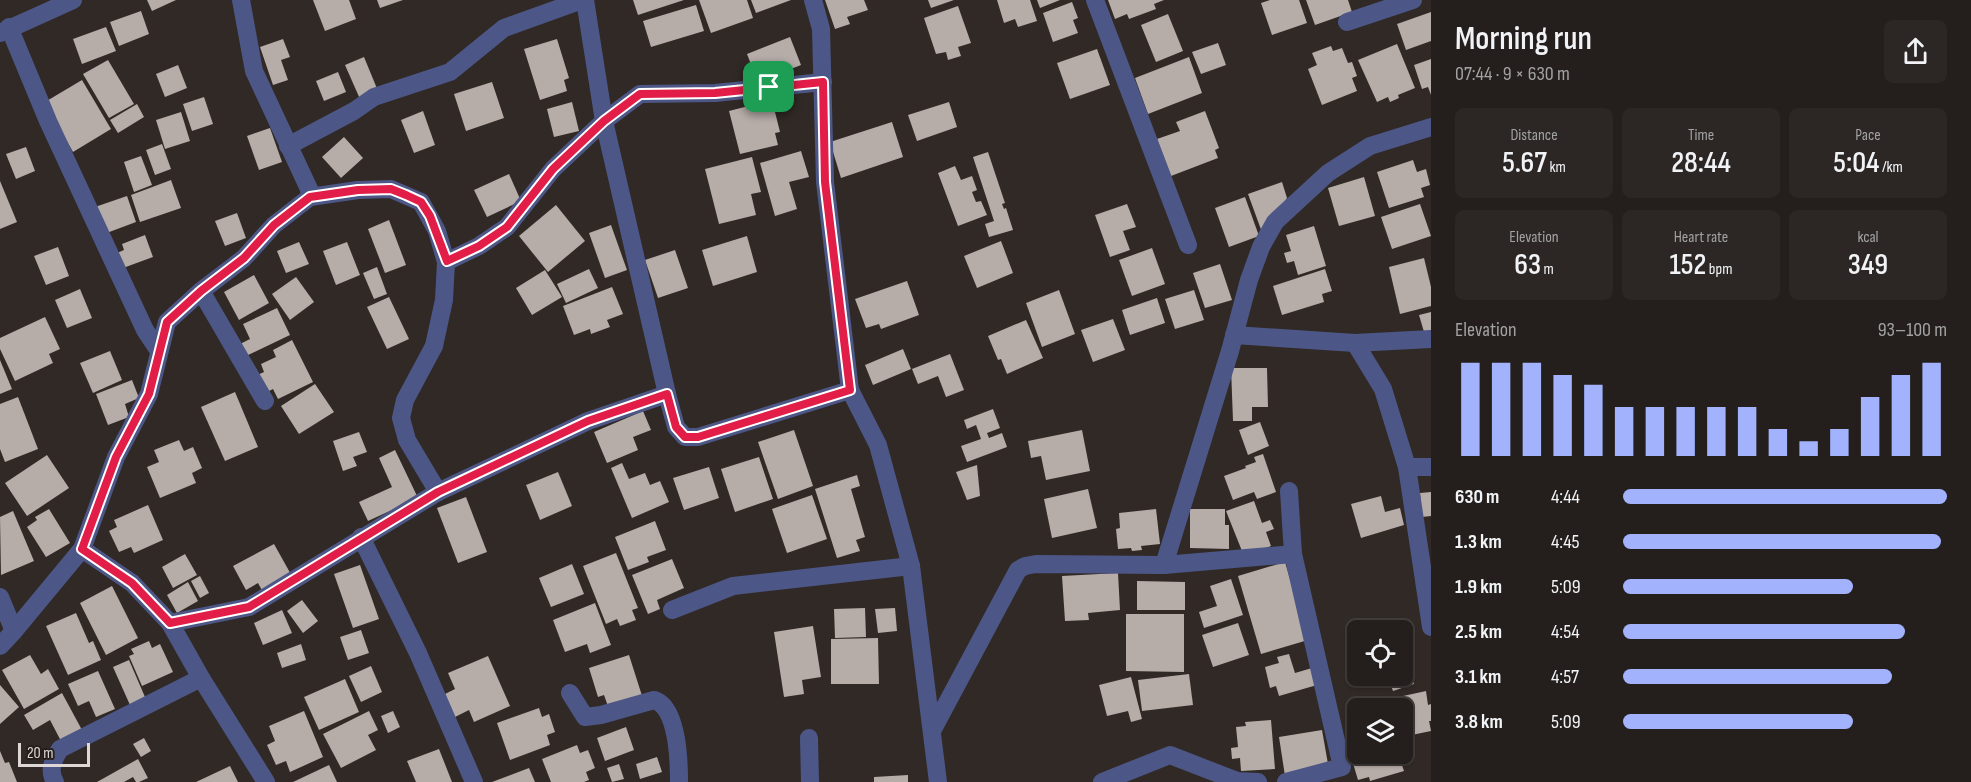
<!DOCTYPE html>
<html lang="en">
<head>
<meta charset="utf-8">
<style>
  :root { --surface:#241f1c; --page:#2c2725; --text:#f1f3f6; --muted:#a3a2a3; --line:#413d3b; --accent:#a2b2fd }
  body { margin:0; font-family:"Sofia Sans Condensed",sans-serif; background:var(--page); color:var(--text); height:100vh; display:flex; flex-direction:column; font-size:22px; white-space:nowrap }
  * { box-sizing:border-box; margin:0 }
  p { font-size:20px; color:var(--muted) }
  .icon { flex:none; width:33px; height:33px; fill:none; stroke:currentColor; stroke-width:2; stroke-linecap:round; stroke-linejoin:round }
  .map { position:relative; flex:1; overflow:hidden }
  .drawer { display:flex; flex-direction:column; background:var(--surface); width:540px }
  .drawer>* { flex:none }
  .controls { position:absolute; left:1347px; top:620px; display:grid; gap:12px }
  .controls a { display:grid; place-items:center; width:66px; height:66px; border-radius:9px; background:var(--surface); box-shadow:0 2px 4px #0004,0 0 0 2px var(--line); font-size:30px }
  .scale { position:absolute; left:18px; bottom:15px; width:72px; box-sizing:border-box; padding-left:6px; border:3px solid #ddd8d5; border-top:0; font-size:16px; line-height:21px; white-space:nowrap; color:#ddd8d5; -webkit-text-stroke:4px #261f1c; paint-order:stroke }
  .pin { position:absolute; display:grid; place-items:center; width:51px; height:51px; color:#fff; margin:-26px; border-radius:12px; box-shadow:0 3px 9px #0006 }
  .round { display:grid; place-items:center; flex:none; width:63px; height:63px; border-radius:9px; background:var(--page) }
  .head { display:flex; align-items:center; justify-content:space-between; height:102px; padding:0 24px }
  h1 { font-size:33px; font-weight:600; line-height:45px }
  .metrics { display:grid; grid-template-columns:repeat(3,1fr); gap:9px; height:102px; padding:6px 24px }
  .metrics div { display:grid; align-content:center; border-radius:9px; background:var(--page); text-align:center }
  .metrics b { font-size:30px; font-weight:600 }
  .metrics small { font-size:16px; font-weight:400 }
  .metrics p { font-size:16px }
  .chart { height:168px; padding:12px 24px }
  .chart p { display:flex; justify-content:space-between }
  .chart svg { width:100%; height:108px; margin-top:6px; stroke:var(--accent); stroke-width:6 }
  ul { padding:0 24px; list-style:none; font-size:20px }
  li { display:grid; grid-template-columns:96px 72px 1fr; align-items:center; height:45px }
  li i { height:15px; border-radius:8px; background:var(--accent) }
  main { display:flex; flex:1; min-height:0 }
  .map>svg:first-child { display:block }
  .building { fill:#b6aca8 }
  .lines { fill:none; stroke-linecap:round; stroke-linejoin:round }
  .street { stroke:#4d5787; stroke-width:18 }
  .route-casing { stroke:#fff; stroke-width:12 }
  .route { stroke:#e11d48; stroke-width:8 }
</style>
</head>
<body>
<main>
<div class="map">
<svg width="1431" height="782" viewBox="0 0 1431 782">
  <rect width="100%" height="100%" fill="#302925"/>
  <g class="building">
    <path d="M147 0H176L152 11Z"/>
    <path d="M313 0H349L356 19 325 31Z"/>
    <path d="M377 0H403L380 8Z"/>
    <path d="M633 0H684L638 15Z"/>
    <path d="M699 0H747L753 18 711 33Z"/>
    <path d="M751 0H791L756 13Z"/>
    <path d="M825 0H864L868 10 847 17 850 24 835 29Z"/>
    <path d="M928 0H954L931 8Z"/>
    <path d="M997 0H1030L1037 21 1018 27 1015 19 1004 23Z"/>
    <path d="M1037 0H1060L1040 8Z"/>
    <path d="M1108 0H1164L1154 4 1156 9 1129 19 1127 14 1115 19Z"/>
    <path d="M1270 0H1299L1307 23 1272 35 1261 3Z"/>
    <path d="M1306 0H1348L1352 12 1315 25Z"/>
    <path d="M1072 2 1078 18 1073 20 1078 33 1053 42 1043 13Z"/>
    <path d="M696 5 704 31 651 47 643 21Z"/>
    <path d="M958 6 971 43 958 47 961 56 948 60 946 52 936 54 924 18Z"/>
    <path d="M141 11 149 34 119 46 110 22Z"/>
    <path d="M1431 12V41L1406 50 1397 24Z"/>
    <path d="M1168 14 1183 51 1156 62 1141 25Z"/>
    <path d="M106 27 116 51 82 64 73 39Z"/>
    <path d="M790 37 801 65 758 82 747 54Z"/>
    <path d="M283 39 290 57 281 60 288 80 273 85 260 47Z"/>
    <path d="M557 39 569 78 564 80 567 91 540 100 524 49Z"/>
    <path d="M1218 43 1226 65 1201 74 1192 52Z"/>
    <path d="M1397 44 1415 88 1398 95 1399 98 1390 102 1388 97 1377 102 1358 60Z"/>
    <path d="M1331 46 1333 51 1342 48 1348 63 1352 62 1357 76 1352 78 1357 91 1322 105 1308 69 1317 65 1312 53Z"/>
    <path d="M1097 49 1110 85 1070 99 1057 63Z"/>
    <path d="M364 57 378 91 360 99 345 65Z"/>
    <path d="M1189 57 1202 93 1148 114 1135 78Z"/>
    <path d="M1431 59V95L1428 87 1422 89 1414 65Z"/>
    <path d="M108 60 134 104 109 118 83 74Z"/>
    <path d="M178 65 187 88 165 97 156 74Z"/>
    <path d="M338 72 346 92 324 101 316 81Z"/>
    <path d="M82 80 111 129 73 152 45 102Z"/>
    <path d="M492 82 504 118 466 131 454 94Z"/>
    <path d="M204 97 213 124 192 131 183 104Z"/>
    <path d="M772 100 780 132 775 133 778 145 740 154 729 111Z"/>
    <path d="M572 102 579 131 554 137 547 109Z"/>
    <path d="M949 102 957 127 917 141 908 115Z"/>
    <path d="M137 104 144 117 118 133 110 120Z"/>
    <path d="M423 111 435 145 414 153 401 120Z"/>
    <path d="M1205 111 1219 148 1215 150 1218 158 1171 176 1157 139 1180 131 1176 122Z"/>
    <path d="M181 112 190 141 165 149 156 120Z"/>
    <path d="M892 122 903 157 841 178 830 142Z"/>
    <path d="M270 128 282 162 259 170 247 136Z"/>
    <path d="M344 137 363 158 341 178 322 157Z"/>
    <path d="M162 144 171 169 155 175 146 150Z"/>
    <path d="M26 147 35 171 16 179 6 154Z"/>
    <path d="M801 151 809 177 789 182 797 209 775 216 760 163Z"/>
    <path d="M988 152 1005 203 1002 204 1004 209 1006 208 1013 230 989 237 985 224 994 221 973 157Z"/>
    <path d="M141 156 152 185 134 192 124 162Z"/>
    <path d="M752 157 761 192 751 194 756 215 719 224 705 169Z"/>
    <path d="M1413 160 1417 172 1426 169 1430 185 1421 188 1424 197 1389 208 1377 172Z"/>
    <path d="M955 166 961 180 972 176 977 190 972 192 976 202 981 201 987 215 958 226 938 173Z"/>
    <path d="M509 174 521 201 487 217 474 190Z"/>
    <path d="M1364 177 1375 216 1339 226 1328 188Z"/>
    <path d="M171 180 181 208 140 222 131 195Z"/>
    <path d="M0 181 17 222 0 229Z"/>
    <path d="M1282 182 1287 198 1263 235 1248 194Z"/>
    <path d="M127 196 136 222 104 234 95 207Z"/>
    <path d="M1245 197 1259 236 1229 247 1215 208Z"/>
    <path d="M1127 204 1136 227 1123 231 1130 250 1110 257 1095 215Z"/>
    <path d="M1420 204 1431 236 1392 249 1381 217Z"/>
    <path d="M556 205 585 241 548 272 519 236Z"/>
    <path d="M237 213 246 238 225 246 215 221Z"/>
    <path d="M389 220 406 265 385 273 368 229Z"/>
    <path d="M611 225 627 270 605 278 589 233Z"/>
    <path d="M1314 226 1326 266 1298 275 1294 261 1287 263 1284 253 1291 251 1286 235Z"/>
    <path d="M145 235 153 257 123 268 117 253 124 250 122 244Z"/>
    <path d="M747 236 757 272 713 286 702 250Z"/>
    <path d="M1001 241 1013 273 977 288 964 256Z"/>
    <path d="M299 242 309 264 286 273 277 251Z"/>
    <path d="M347 242 360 275 336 285 323 251Z"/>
    <path d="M58 247 69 276 46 285 34 256Z"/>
    <path d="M1152 248 1165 284 1132 296 1119 260Z"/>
    <path d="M675 250 688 288 658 298 645 260Z"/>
    <path d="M1424 258 1431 287V306L1400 314 1389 267Z"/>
    <path d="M1220 264 1232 300 1205 308 1193 273Z"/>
    <path d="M377 267 387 294 374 299 363 273Z"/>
    <path d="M589 269 598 288 566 303 557 284Z"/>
    <path d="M1325 269 1332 291 1322 294 1324 302 1282 315 1273 286Z"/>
    <path d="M545 270 562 297 532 315 516 288Z"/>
    <path d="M254 275 269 303 239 320 224 292Z"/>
    <path d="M296 277 314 302 290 320 272 294Z"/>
    <path d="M907 281 919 315 881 329 879 324 866 328 855 299Z"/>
    <path d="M612 287 623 314 607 320 610 327 591 334 590 329 574 335 563 306Z"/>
    <path d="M80 289 92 318 67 328 55 300Z"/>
    <path d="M1059 290 1075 334 1042 347 1026 303Z"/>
    <path d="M1194 290 1204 320 1175 329 1165 299Z"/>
    <path d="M389 297 409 339 387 349 367 307Z"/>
    <path d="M1157 298 1165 323 1130 335 1122 310Z"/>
    <path d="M277 308 290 335 246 356 240 344 250 339 243 324Z"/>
    <path d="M1431 312V330L1424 332 1419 315Z"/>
    <path d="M45 317 60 349 49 354 53 363 15 381 0 349V338Z"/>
    <path d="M1113 319 1125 350 1093 362 1081 330Z"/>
    <path d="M1026 320 1043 358 1007 374 1001 359 998 360 988 336Z"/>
    <path d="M292 340 313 382 278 399 273 389 263 394 255 376 264 372 261 364 276 357 273 350Z"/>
    <path d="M903 349 911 369 873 385 865 365Z"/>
    <path d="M110 351 122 380 93 393 80 363Z"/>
    <path d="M950 354 964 390 946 397 938 376 918 384 912 369Z"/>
    <path d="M0 360 12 389 0 394Z"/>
    <path d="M1231 368H1267L1268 407H1252V421H1233Z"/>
    <path d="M132 380 139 398 125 404 129 417 108 425 96 394Z"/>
    <path d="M315 384 334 412 299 434 281 406Z"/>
    <path d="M235 392 258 447 225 461 201 407Z"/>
    <path d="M18 397 38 449 5 462 0 449V404Z"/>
    <path d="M993 409 1000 428 987 433 989 438 1002 433 1007 447 967 462 961 446 981 439 976 425 967 429 964 420Z"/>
    <path d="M643 411 651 430 633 437 638 450 607 463 594 432Z"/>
    <path d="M1260 422 1269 446 1248 455 1239 430Z"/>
    <path d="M794 430 813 486 778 499 758 442Z"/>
    <path d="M1082 430 1090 471 1046 480 1041 456 1031 458 1028 441Z"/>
    <path d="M359 432 367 452 353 457 357 466 343 471 333 441Z"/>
    <path d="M179 440 184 451 193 447 202 468 192 473 196 483 160 498 147 467 159 462 154 450Z"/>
    <path d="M395 450 418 498 368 521 359 502 392 487 379 458Z"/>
    <path d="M1263 454 1276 492 1257 499 1254 492 1233 500 1224 476 1246 468 1245 466 1256 462 1254 457Z"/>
    <path d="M47 455 69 488 27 516 5 483Z"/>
    <path d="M759 457 773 499 735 512 721 469Z"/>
    <path d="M622 463 629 479 645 473 650 485 660 481 669 502 632 518 611 468Z"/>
    <path d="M977 465 980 496 967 500 956 472Z"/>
    <path d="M709 467 719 498 684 510 673 478Z"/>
    <path d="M558 472 572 506 540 520 526 485Z"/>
    <path d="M857 475 860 486 851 489 865 537 856 540 860 551 837 558 815 489Z"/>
    <path d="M1088 489 1097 528 1052 538 1044 499Z"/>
    <path d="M1431 492V516L1422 517 1420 493Z"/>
    <path d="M812 495 827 539 787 553 772 509Z"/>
    <path d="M1381 496 1385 512 1400 508 1404 525 1361 538 1351 504Z"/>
    <path d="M466 497 487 552 458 563 437 508Z"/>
    <path d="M1254 501 1262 523 1270 520 1274 529 1266 532 1271 546 1244 556 1226 511Z"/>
    <path d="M148 505 163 540 134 553 131 547 119 552 109 531 117 527 114 520Z"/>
    <path d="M49 509 70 543 46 557 27 527 37 520 35 517Z"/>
    <path d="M1156 509 1160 544 1141 546 1142 550 1132 551 1131 548 1118 549 1116 529 1120 528 1119 513Z"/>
    <path d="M1190 509H1225V525H1229V549L1190 548Z"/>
    <path d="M13 511 34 561 1 575 0 517Z"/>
    <path d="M655 521 666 550 647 557 649 562 628 570 615 537Z"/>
    <path d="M274 544 293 578 264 594 258 583 246 590 233 566Z"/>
    <path d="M616 553 638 608 632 610 636 620 620 626 617 619 606 624 583 566Z"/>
    <path d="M185 554 197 575 173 588 162 567Z"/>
    <path d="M672 559 684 588 657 600 660 609 648 614 632 575Z"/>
    <path d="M1285 562 1308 640 1261 654 1238 576Z"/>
    <path d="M572 564 584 594 551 607 539 578Z"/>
    <path d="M360 565 379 619 353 628 334 574Z"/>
    <path d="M1118 573 1120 610 1088 613 1089 620 1065 621 1062 576Z"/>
    <path d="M200 576 209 593 200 598 191 581Z"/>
    <path d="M1231 579 1243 615 1204 628 1199 612 1217 606 1210 586Z"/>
    <path d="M1137 581 1185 582V610H1137Z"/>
    <path d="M188 582 198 601 177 613 167 595Z"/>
    <path d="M112 586 138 638 106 655 80 603Z"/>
    <path d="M302 600 318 621 303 633 287 611Z"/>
    <path d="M595 603 611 645 590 653 587 644 565 652 553 620Z"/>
    <path d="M865 608 866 637 835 638 834 609Z"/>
    <path d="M895 608 897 631 878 633 875 609Z"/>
    <path d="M282 610 292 633 263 645 254 623Z"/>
    <path d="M76 613 89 643 93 641 101 660 68 675 46 626Z"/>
    <path d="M1126 614H1184V672L1126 671Z"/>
    <path d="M1238 623 1249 655 1213 667 1202 635Z"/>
    <path d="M813 626 821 677 802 680 804 694 784 697 774 632Z"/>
    <path d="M361 630 369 653 348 660 340 637Z"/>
    <path d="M878 638 879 684H831V639Z"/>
    <path d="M149 641 152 648 160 644 173 672 142 686 129 656 134 654 131 649Z"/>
    <path d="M301 644 306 660 282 668 277 653Z"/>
    <path d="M1403 650 1414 684 1393 691 1387 675H1402Z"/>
    <path d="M1289 654 1295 673 1312 668 1317 685 1279 696 1276 686 1270 688 1265 667 1279 663 1277 657Z"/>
    <path d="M30 655 41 674 48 669 59 689 24 709 2 670Z"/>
    <path d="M629 655 644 702 610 712 604 695 598 697 589 668Z"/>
    <path d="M488 656 510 706 474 722 469 710 455 717 445 694 455 689 448 673Z"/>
    <path d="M129 660 145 697 130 705 113 667Z"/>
    <path d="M371 666 382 692 361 702 349 676Z"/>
    <path d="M98 671 115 709 96 717 89 701 78 706 68 684Z"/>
    <path d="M1189 674 1193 705 1142 711 1138 680Z"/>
    <path d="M1131 677 1142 719 1131 722 1128 711 1107 716 1099 685Z"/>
    <path d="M345 679 359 712 319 730 304 697Z"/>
    <path d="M0 685 19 707 0 724Z"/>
    <path d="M1426 691 1428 705 1431 704V721H1429L1431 731 1402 737V708H1396L1394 698Z"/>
    <path d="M62 693 82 730 61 741 50 720 33 730 24 715Z"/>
    <path d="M539 708 542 717 549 714 555 732 547 735 550 745 510 760 497 723Z"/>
    <path d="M304 711 323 757 290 772 286 761 276 765 267 745 275 741 269 726Z"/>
    <path d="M369 711 378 730 368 735 376 750 341 768 323 734Z"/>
    <path d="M393 711 400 727 388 733 381 716Z"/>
    <path d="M1271 720 1275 769 1241 771 1240 758 1232 759 1231 748 1238 747 1236 727 1246 726 1245 722Z"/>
    <path d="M626 727 634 750 605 761 597 738Z"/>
    <path d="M1322 730 1328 764 1285 776 1279 737Z"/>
    <path d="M144 738 151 751 141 757 133 744Z"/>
    <path d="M1358 740V753H1398L1404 771 1370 781 1369 777 1358 780 1347 743Z"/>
    <path d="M577 745 580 753 588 750 595 768 586 772 589 780 584 782H551L542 759Z"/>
    <path d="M439 749 452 782H416L407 761Z"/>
    <path d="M0 751 5 763 9 762 17 782H0Z"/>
    <path d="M657 757 662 772 640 779 636 764Z"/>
    <path d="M138 759 148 778 139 782H136L133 777 124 782H97Z"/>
    <path d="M619 764 624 779 612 782 607 768Z"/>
    <path d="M329 765 337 782H293Z"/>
    <path d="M230 766 238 782H196Z"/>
    <path d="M529 768 535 782H492Z"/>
    <path d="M908 775V782H874V777Z"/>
  </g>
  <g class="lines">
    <g class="street">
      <path d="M241 0 254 71 309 189 310 197"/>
      <path d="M585 0 604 121 667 394"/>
      <path d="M813 0 821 29 825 182 850 390 878 445 911 566 938 782"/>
      <path d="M1095 0 1188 245"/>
      <path d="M1347 22 1413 0"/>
      <path d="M9 27 48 121 145 330 159 351"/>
      <path d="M0 33 73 0"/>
      <path d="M288 146 354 111 374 97 450 72 504 28 582 0"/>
      <path d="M446 262 479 246 507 227 553 169 604 121 640 94 715 93 823 82"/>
      <path d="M201 291 265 401"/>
      <path d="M1234 335 1355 343 1383 389 1407 467 1431 627"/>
      <path d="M1355 343 1431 339"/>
      <path d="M1407 467H1431"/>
      <path d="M438 492 588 421 667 394 676 427 685 437H698L850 390"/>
      <path d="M361 537 418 653 474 782"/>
      <path d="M1164 565 1230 351 1249 280 1261 247 1275 222 1328 173 1370 146 1431 127"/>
      <path d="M0 597 14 631"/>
      <path d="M672 610 733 586 911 566"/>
      <path d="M170 623 201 678 266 782"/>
      <path d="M0 646 14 631 82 549 116 457 149 394 167 322 201 291 244 258 274 225 310 197 358 190 391 189 421 202 437 231 446 262 444 300 434 346 405 400 401 418 407 440 438 492 249 607 170 623 132 583 82 549"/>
      <path d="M570 693 585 717 601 715 654 700C678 707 679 761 679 782"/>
      <path d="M932 731 1018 570 1025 566 1036 564 1164 565 1293 554 1289 491"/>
      <path d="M809 738 810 782"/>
      <path d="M55 782C48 770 53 760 60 749L201 678"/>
      <path d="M1102 782 1170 755 1237 781 1258 782"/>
      <path d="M1286 782 1342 767 1293 554"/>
    </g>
  </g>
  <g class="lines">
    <defs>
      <path id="route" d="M823 82 825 182 850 390 698 437H685L676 427 667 394 588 421 438 492 249 607 170 623 132 583 82 549 116 457 149 394 167 322 201 291 244 258 274 225 310 197 358 190 391 189 406 195 421 202 430 216 447 261 479 246 507 227 553 169 604 121 640 94 715 93Z"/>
    </defs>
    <use href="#route" class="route-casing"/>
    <use href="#route" class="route"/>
  </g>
</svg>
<div class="controls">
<a><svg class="icon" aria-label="locate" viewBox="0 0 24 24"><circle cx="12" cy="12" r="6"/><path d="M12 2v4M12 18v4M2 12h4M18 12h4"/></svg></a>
<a><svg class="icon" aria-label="layers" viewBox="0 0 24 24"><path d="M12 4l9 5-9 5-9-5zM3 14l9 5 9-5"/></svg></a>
</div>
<div class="scale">20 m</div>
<div class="pin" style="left:769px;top:87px;background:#1e9e55"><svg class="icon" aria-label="arrive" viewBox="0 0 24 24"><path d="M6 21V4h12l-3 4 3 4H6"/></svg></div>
</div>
<section class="drawer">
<div class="head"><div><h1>Morning run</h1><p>07:44 · 9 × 630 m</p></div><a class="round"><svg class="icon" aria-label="share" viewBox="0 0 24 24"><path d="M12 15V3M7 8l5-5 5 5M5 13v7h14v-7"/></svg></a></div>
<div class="metrics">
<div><p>Distance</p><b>5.67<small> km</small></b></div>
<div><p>Time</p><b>28:44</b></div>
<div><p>Pace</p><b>5:04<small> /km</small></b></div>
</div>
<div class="metrics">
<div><p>Elevation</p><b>63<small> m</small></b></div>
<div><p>Heart rate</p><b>152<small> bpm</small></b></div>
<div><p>kcal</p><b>349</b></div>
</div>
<div class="chart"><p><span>Elevation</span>93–100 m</p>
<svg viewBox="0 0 160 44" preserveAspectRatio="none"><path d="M5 44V6M15 44V6M25 44V6M35 44V11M45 44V15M55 44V24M65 44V24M75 44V24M85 44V24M95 44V24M105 44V33M115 44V38M125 44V33M135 44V20M145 44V11M155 44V6"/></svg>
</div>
<ul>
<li><b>630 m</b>4:44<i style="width:100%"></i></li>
<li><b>1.3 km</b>4:45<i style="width:98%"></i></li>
<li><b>1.9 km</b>5:09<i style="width:71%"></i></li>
<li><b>2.5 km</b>4:54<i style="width:87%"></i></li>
<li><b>3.1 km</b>4:57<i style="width:83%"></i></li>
<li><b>3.8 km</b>5:09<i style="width:71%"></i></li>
</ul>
</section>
</main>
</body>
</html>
